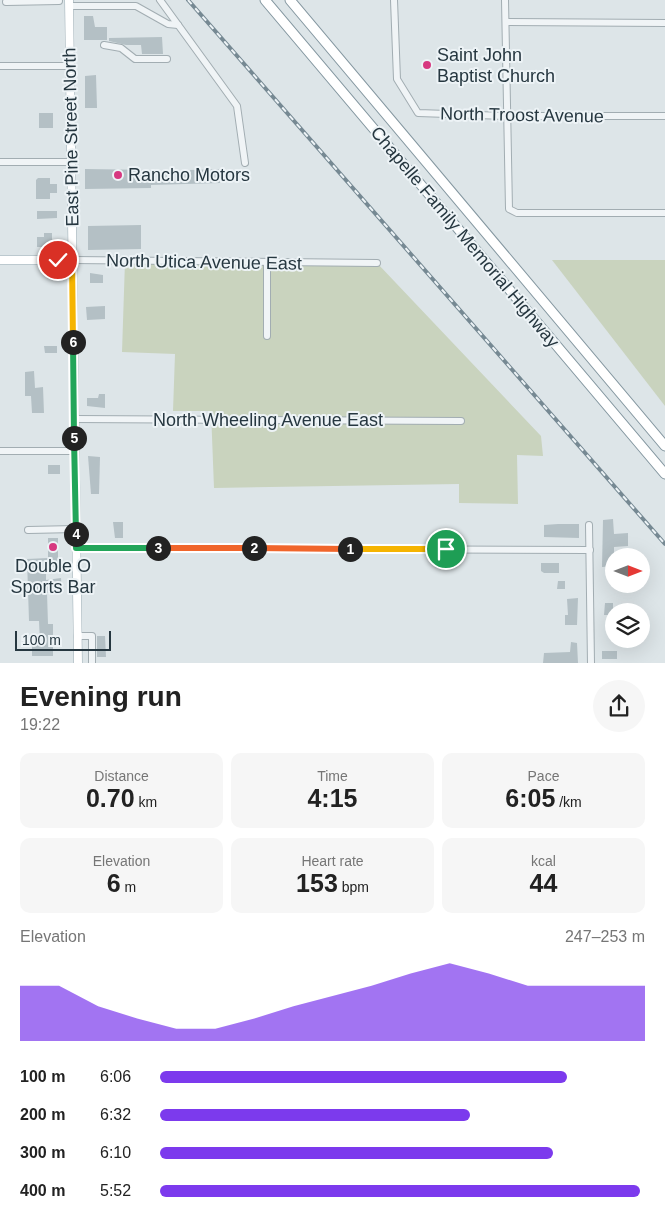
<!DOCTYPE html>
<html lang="en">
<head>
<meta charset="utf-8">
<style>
  :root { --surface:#fff; --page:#f6f6f6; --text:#222; --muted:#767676; --accent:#7c3aed }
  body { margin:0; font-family:Arial,sans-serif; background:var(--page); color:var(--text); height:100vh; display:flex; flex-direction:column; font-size:19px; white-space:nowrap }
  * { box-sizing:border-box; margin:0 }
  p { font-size:16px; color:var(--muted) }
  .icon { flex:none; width:28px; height:28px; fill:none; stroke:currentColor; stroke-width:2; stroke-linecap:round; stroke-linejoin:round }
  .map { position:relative; height:663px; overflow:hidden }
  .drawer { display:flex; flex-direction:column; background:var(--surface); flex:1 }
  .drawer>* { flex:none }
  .needle { width:32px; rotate:90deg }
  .fabs { position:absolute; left:605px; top:548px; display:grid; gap:10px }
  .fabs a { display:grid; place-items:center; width:45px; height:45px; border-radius:50%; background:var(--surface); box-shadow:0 5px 20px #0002; font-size:25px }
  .scale { position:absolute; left:15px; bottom:12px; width:96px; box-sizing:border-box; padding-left:5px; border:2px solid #263740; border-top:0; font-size:14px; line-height:18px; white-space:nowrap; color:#263740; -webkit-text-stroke:4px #edf3f6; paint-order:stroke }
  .pin { position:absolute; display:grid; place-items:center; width:42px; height:42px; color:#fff; margin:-21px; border:2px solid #fff; border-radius:50%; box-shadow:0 1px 5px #0007 }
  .km { position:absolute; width:25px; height:25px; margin:-12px; border-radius:50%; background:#222; color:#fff; font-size:14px; line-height:25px; text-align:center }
  .round { display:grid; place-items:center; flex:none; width:52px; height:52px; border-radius:26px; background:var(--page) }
  .headline { display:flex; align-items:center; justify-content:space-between; height:85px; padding:0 20px }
  h1 { font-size:28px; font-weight:600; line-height:38px }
  .figures { display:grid; grid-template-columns:repeat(3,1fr); gap:8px; height:85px; padding:5px 20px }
  .figures div { display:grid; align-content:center; border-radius:10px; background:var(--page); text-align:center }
  .figures b { font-size:25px; font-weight:600 }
  .figures small { font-size:14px; font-weight:400 }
  .figures p { font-size:14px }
  .chart { height:140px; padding:10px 20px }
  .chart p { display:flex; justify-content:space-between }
  .chart svg { width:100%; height:90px; margin-top:5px; fill:var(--accent); opacity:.7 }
  ul { padding:0 20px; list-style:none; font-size:16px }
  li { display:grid; grid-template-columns:80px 60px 1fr; align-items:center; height:38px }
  li i { height:12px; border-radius:6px; background:var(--accent) }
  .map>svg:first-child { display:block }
  .green { fill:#c9d3be }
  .building { fill:#b4c0c5 }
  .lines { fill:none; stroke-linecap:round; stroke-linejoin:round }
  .minor-casing { stroke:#a2adb2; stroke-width:8 }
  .major-casing { stroke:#9cadb5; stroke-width:9 }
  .highway-casing { stroke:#8497a0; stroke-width:11 }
  .minor { stroke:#f0f4f6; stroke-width:6 }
  .major { stroke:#fff; stroke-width:8 }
  .highway { stroke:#fff; stroke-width:9 }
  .rail-casing { stroke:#768993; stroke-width:4 }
  .rail { stroke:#edf3f6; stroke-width:2; stroke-dasharray:5.5; stroke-linecap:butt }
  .split-1-casing { stroke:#fff; stroke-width:10 }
  .split-2-casing { stroke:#fff; stroke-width:10 }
  .split-3-casing { stroke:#fff; stroke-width:10 }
  .split-4-casing { stroke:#fff; stroke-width:10 }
  .split-5-casing { stroke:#fff; stroke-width:10 }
  .split-6-casing { stroke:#fff; stroke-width:10 }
  .split-7-casing { stroke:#fff; stroke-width:10 }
  .split-1 { stroke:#f5b400; stroke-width:6 }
  .split-2 { stroke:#f0652b; stroke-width:6 }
  .split-3 { stroke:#f0652b; stroke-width:6 }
  .split-4 { stroke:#22a559; stroke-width:6 }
  .split-5 { stroke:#22a559; stroke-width:6 }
  .split-6 { stroke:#22a559; stroke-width:6 }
  .split-7 { stroke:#f5b400; stroke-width:6 }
  .poi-dot { fill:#d73880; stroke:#edf3f6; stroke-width:2 }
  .labels { text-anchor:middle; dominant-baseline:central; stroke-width:4; stroke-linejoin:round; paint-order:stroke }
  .poi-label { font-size:18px; fill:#263740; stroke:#edf3f6; text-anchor:start }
  .street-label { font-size:18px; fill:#263740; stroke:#edf3f6 }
</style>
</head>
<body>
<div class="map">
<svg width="665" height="663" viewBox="0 0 665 663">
  <rect width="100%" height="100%" fill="#dde5e8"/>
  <g class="green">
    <path d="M552 260H665V406Z"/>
    <path d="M125 261 377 263 541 436 543 456 517 455 518 504 459 503V484L214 488 211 411H173L175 354 122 352Z"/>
  </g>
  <g class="building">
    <path d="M84 16H93L95 27H107V40H84Z"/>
    <path d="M162 37 163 54H142L141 45H126L109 41V38Z"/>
    <path d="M96 75 97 108H85V76Z"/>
    <rect x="39" y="113" width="14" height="15"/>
    <path d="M85 169 151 170V173H191L190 170 219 169 220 183 151 185V188L85 189Z"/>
    <path d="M38 178H50V184H57V193H50V199H36V180Z"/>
    <path d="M37 211H57V218L37 219Z"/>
    <path d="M141 225V249L88 250V226Z"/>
    <path d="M44 233H52V247H37V237H44Z"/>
    <path d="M90 273 103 275V283H90Z"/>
    <path d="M105 306V319L87 320 86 307Z"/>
    <path d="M44 346H57V353H45Z"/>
    <path d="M34 371 35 388 43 387 44 413H32L31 396H25V372Z"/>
    <path d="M99 394H105V408L87 406V398H98Z"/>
    <path d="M88 456 100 457 99 494H91Z"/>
    <rect x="48" y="465" width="12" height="9"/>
    <path d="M613 519 614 534 628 533V546L614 547V566L602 567 603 520Z"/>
    <path d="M113 522H123V538H115Z"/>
    <path d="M558 524H579V538L544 537V525Z"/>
    <path d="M48 538H58V567H46V580L61 578 62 593H47L48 624H53V656H32V643H40L39 621H29L27 559 48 558Z"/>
    <path d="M541 563H559V573H544L541 571Z"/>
    <path d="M558 581H565V589H557Z"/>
    <path d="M578 598 577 625H565V615H568L567 599Z"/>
    <path d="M605 603H613V615H604Z"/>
    <path d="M97 636H105L106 657H97Z"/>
    <path d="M571 642 577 643 578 663H543L544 653 570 652Z"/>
    <rect x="602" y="651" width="15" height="8"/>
  </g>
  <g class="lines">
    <defs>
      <g id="minor">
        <path d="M160 0 237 106 245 163"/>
        <path d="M394 0 397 79 418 113 506 116H665"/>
        <path d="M505 0 509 209 517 213H665"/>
        <path d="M6 2 59 1"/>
        <path d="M69 6H136L168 24 178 25"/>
        <path d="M506 22 665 23"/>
        <path d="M104 45 121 48 135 59H167"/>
        <path d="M0 66H69"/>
        <path d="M0 162H71"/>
        <path d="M72 260 377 263"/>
        <path d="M267 336V264"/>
        <path d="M74 419 461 421"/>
        <path d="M0 451H74"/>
        <path d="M589 525 591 663"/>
        <path d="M28 530 76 529"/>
        <path d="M76 548 590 550"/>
        <path d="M77 636H92V663"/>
      </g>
      <g id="major">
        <path d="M69 0 78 663"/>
        <path d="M0 260H72"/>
      </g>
      <g id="highway">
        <path d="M265 0 665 474"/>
        <path d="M290 0 665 446"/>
      </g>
    </defs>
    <use href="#minor" class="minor-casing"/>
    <use href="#major" class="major-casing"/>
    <use href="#highway" class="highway-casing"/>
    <use href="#minor" class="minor"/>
    <use href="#major" class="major"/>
    <use href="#highway" class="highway"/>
    <defs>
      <path id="rail" d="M188 0 665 544"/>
    </defs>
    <use href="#rail" class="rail-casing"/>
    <use href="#rail" class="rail"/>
  </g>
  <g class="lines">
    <defs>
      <path id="split-1" d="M350 549H446"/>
      <path id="split-2" d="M254 548 350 549"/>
      <path id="split-3" d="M158 548H254"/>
      <path id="split-4" d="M76 534V548H158"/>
      <path id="split-5" d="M74 438 76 534"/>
      <path id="split-6" d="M73 342 74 438"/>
      <path id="split-7" d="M58 260H72L73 342"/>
    </defs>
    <use href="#split-1" class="split-1-casing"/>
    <use href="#split-2" class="split-2-casing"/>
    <use href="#split-3" class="split-3-casing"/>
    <use href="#split-4" class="split-4-casing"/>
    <use href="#split-5" class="split-5-casing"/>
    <use href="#split-6" class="split-6-casing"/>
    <use href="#split-7" class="split-7-casing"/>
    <use href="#split-1" class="split-1"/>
    <use href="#split-2" class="split-2"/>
    <use href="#split-3" class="split-3"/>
    <use href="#split-4" class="split-4"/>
    <use href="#split-5" class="split-5"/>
    <use href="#split-6" class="split-6"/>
    <use href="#split-7" class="split-7"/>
  </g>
  <g class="poi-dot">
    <circle cx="427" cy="65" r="5"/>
    <circle cx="118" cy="175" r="5"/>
    <circle cx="53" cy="547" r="5"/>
  </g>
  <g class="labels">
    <g class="poi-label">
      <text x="437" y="55">Saint John<tspan x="437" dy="21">Baptist Church</tspan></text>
      <text x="128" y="175">Rancho Motors</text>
      <text x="53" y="566" text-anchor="middle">Double O<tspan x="53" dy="21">Sports Bar</tspan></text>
    </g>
    <g class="street-label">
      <text transform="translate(522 115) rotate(1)">North Troost Avenue</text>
      <text transform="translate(71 137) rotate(-91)">East Pine Street North</text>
      <text transform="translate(465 237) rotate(50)">Chapelle Family Memorial Highway</text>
      <text transform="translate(204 262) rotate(1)">North Utica Avenue East</text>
      <text x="268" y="420">North Wheeling Avenue East</text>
    </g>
  </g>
</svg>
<div class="fabs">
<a><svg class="needle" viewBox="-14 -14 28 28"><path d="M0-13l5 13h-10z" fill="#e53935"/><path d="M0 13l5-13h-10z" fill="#767676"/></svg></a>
<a><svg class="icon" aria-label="layers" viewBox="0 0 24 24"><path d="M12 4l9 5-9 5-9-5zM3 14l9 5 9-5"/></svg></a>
</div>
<div class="scale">100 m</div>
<div class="pin" style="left:446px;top:549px;background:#1e9e55"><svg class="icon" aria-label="arrive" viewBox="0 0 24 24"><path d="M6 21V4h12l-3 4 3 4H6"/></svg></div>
<div class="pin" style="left:58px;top:260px;background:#d93025"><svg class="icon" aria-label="check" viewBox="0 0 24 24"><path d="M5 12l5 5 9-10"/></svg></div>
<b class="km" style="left:350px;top:549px">1</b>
<b class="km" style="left:254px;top:548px">2</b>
<b class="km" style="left:158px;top:548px">3</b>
<b class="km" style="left:76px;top:534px">4</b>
<b class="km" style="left:74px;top:438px">5</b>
<b class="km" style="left:73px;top:342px">6</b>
</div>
<section class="drawer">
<div class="headline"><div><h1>Evening run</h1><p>19:22</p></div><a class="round"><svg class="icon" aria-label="share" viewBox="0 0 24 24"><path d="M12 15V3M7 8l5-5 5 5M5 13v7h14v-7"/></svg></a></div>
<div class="figures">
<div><p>Distance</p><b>0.70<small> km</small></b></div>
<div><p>Time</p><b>4:15</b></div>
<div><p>Pace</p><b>6:05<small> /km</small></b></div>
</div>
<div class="figures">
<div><p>Elevation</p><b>6<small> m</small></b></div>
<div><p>Heart rate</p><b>153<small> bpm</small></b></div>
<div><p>kcal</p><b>44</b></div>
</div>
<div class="chart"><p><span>Elevation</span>247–253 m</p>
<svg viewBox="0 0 160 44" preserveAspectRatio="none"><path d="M0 44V17L10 17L20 27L30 33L40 38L50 38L60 33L70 27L80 22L90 17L100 11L110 6L120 11L130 17L140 17L150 17L160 17V44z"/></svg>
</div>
<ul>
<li><b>100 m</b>6:06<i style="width:84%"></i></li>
<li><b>200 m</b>6:32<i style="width:64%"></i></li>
<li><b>300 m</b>6:10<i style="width:81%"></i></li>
<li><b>400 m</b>5:52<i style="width:99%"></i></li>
</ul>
</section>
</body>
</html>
